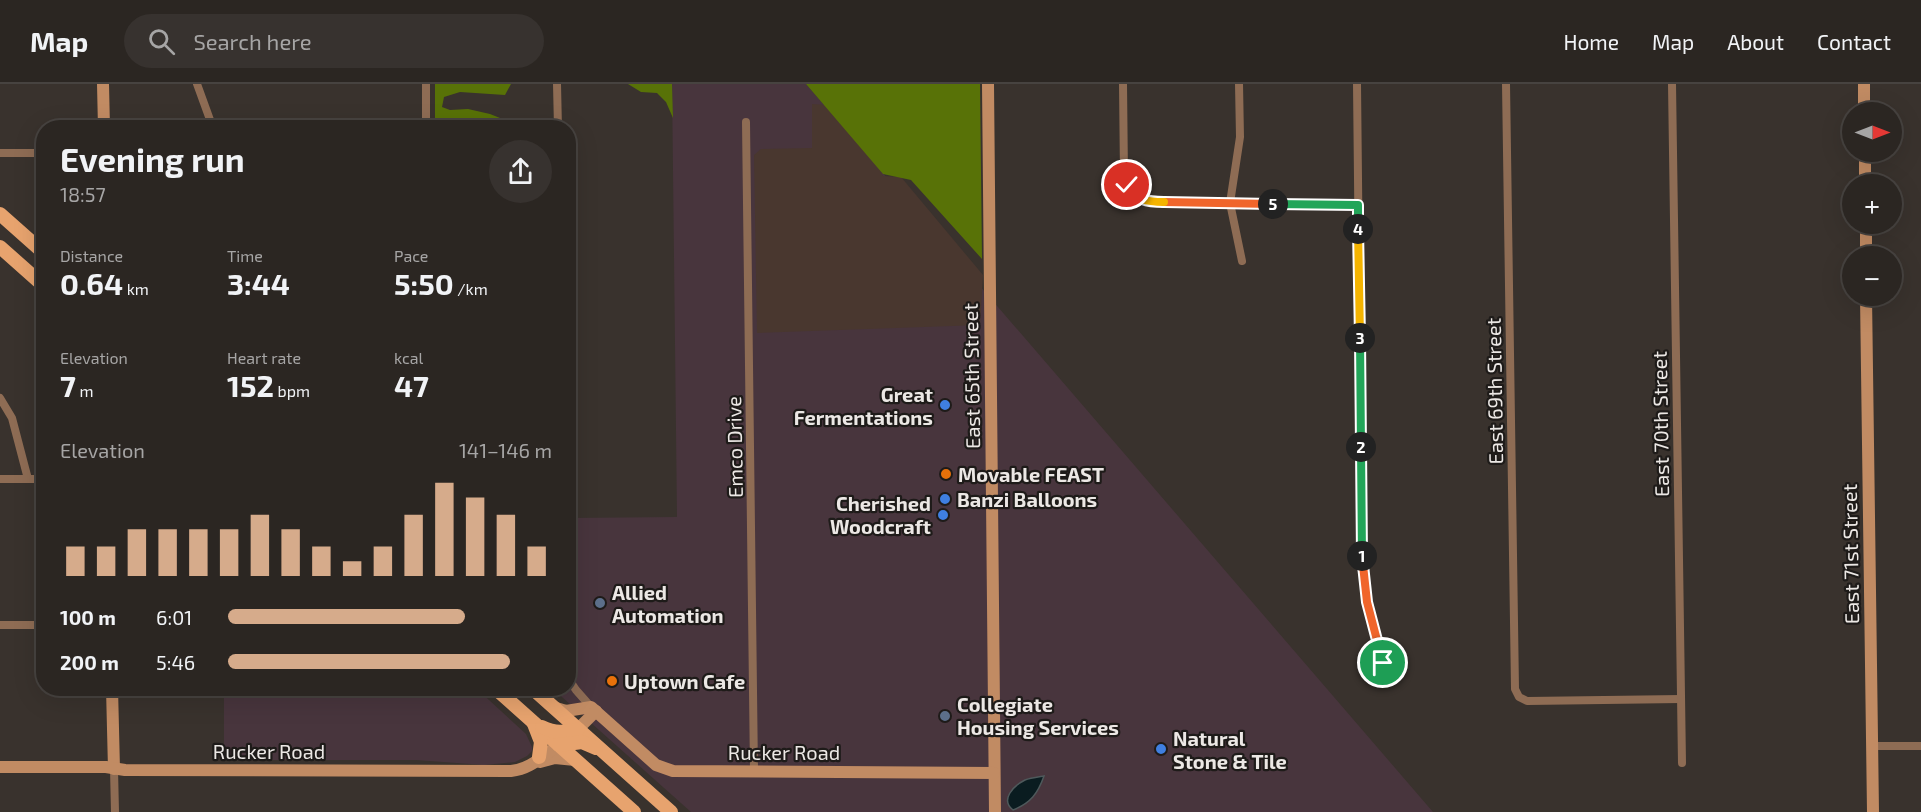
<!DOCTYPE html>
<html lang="en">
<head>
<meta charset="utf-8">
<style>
  :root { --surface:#2b2622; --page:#37322f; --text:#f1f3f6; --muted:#a6a5a5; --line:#474340; --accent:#d6ab8b }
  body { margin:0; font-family:"Exo 2",sans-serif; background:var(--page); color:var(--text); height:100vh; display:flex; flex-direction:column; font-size:22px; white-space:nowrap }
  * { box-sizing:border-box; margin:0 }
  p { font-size:20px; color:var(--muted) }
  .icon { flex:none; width:33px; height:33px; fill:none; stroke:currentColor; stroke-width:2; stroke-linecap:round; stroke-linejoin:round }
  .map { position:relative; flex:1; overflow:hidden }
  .drawer { position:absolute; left:36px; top:36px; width:540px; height:576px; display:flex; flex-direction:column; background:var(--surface); border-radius:24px; box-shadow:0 6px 24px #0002,0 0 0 2px var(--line) }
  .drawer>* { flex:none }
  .needle { width:39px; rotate:90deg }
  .buttons { position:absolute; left:1842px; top:18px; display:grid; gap:12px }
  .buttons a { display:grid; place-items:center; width:60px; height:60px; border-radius:50%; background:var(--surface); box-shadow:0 6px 24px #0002,0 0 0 2px var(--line); font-size:30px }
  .pin { position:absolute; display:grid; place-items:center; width:51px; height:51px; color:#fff; margin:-26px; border:3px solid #fff; border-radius:50%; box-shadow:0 2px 6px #0007 }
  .km { position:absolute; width:30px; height:30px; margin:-15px; border-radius:50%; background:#222; color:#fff; font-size:16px; line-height:30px; text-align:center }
  .round { display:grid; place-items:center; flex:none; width:63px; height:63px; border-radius:32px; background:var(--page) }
  .head { display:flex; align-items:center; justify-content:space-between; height:102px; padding:0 24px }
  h1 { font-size:33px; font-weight:700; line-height:45px }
  .figures { display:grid; grid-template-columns:repeat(3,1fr); gap:9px; height:102px; padding:6px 24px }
  .figures div { display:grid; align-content:center }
  .figures b { font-size:30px; font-weight:700 }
  .figures small { font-size:16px; font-weight:400 }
  .figures p { font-size:16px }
  .chart { height:168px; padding:12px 24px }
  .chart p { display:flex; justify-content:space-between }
  .chart svg { width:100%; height:108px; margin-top:6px; stroke:var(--accent); stroke-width:6 }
  ul { padding:0 24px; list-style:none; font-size:20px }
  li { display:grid; grid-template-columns:96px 72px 1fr; align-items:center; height:45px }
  li i { height:15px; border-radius:8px; background:var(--accent) }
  header { display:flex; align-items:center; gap:36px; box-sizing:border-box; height:84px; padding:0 30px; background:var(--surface); border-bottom:2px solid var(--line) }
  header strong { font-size:28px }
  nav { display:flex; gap:33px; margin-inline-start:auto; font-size:21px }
  .search { width:420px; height:54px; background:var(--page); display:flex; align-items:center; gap:15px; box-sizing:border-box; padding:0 21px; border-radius:33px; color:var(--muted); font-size:22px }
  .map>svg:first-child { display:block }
  .commercial { fill:#48353d }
  .industrial { fill:#49372f }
  .forest { fill:#587207 }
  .water { fill:#0a1c20; stroke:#4e595b; stroke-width:1.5 }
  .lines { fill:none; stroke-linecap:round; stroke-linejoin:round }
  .street { stroke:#8e6c54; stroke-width:8 }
  .secondary { stroke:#c18b63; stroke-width:12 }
  .primary { stroke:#e7a36e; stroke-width:14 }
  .split-1-casing { stroke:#fff; stroke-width:12 }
  .split-2-casing { stroke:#fff; stroke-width:12 }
  .split-3-casing { stroke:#fff; stroke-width:12 }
  .split-4-casing { stroke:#fff; stroke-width:12 }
  .split-5-casing { stroke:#fff; stroke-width:12 }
  .split-6-casing { stroke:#fff; stroke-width:12 }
  .split-7-casing { stroke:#fff; stroke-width:12 }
  .split-1 { stroke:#f0652b; stroke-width:8 }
  .split-2 { stroke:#22a559; stroke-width:8 }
  .split-3 { stroke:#22a559; stroke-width:8 }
  .split-4 { stroke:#f5b400; stroke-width:8 }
  .split-5 { stroke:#22a559; stroke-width:8 }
  .split-6 { stroke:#f0652b; stroke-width:8 }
  .split-7 { stroke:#f5b400; stroke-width:8 }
  .shop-dot { fill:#3f7fe0; stroke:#1e1b19; stroke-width:2 }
  .food-dot { fill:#e8710a; stroke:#1e1b19; stroke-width:2 }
  .service-dot { fill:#5c6f8a; stroke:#1e1b19; stroke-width:2 }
  .labels { text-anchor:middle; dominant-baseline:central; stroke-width:4.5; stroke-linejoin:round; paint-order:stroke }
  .street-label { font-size:20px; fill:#ece8e5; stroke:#1e1b19 }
  .poi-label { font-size:20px; font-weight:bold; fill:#ece8e5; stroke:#1e1b19; text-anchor:start }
</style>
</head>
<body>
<header>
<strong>Map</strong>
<div class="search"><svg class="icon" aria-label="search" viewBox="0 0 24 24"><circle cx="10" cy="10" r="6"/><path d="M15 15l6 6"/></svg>Search here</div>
<nav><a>Home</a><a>Map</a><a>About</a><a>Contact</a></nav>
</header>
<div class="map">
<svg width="1921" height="728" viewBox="0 0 1921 728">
  <rect width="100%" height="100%" fill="#39322d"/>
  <g class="commercial">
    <path d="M672 0H806L1433 728H691L553 605 568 604 569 434 677 433Z"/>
    <path d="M224 605H477L526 650 532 663V667L527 672 515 678 484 681 416 676H249L242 673 224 670Z"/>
  </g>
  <path class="industrial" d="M812 20 827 21 871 69 883 92 901 93 983 191 980 241 757 249 754 71 761 65 812 64Z"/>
  <g class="forest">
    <path d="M435 0H511L505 11 460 8 444 13 442 23 450 26 468 25 490 30 510 38 534 37 538 43H435Z"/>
    <path d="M628 0H672L673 34 666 18 657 9 641 8Z"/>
    <path d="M806 0H980L982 175 911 96 883 90Z"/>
  </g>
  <path class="water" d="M1044 692C1038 709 1031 719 1013 726 1000 716 1013 702 1025 696 1030 694 1038 693 1044 692Z"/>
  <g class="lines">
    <g class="street">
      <path d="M197 0 213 44"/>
      <path d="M426 0V44"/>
      <path d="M557 0 558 44"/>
      <path d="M1123 0 1124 91C1129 107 1137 116 1154 118L1358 121"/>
      <path d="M1239 0 1240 53 1230 119 1242 177"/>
      <path d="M1357 0 1362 471 1367 518 1383 579"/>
      <path d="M1506 0 1515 605 1519 613 1527 617 1681 615"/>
      <path d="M1672 0 1682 679"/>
      <path d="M746 38 754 687"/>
      <path d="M0 69H44"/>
      <path d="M0 314 12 334 28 395"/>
      <path d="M0 395H44"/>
      <path d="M0 541H44"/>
      <path d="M568 594 576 606 591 623"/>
      <path d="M1872 662H1921"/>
      <path d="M114 685 115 728"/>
    </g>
    <g class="secondary">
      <path d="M103 0 104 44"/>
      <path d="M988 0 995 728"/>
      <path d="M1864 0V28"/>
      <path d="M1865 68V100"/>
      <path d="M1866 140V172"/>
      <path d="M1866 212 1873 728"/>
      <path d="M112 604 114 685"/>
      <path d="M553 623 566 627 591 623 656 681 673 687 994 689"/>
      <path d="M578 645 596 627"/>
      <path d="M540 678 555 674 575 676"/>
      <path d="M0 683H106L125 686 511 687C531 685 542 672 559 661"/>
    </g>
    <g class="primary">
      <path d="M0 130 44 169"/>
      <path d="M0 163 44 202"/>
      <path d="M495 604 634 728"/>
      <path d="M532 604 671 728"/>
      <path d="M534 640 541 658 539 673"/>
      <path d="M542 643C555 649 564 649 578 645"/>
      <path d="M559 661 582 658 596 664"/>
    </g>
  </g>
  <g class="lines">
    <defs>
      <path id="split-1" d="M1362 472 1367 518 1383 579"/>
      <path id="split-2" d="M1361 363 1362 472"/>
      <path id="split-3" d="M1360 254 1361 363"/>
      <path id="split-4" d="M1358 145 1360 254"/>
      <path id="split-5" d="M1273 120 1358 121V145"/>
      <path id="split-6" d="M1164 118 1273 120"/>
      <path id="split-7" d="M1127 101C1136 116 1147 118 1164 118"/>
    </defs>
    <use href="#split-1" class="split-1-casing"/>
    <use href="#split-2" class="split-2-casing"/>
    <use href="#split-3" class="split-3-casing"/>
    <use href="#split-4" class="split-4-casing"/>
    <use href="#split-5" class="split-5-casing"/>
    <use href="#split-6" class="split-6-casing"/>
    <use href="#split-7" class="split-7-casing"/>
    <use href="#split-1" class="split-1"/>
    <use href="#split-2" class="split-2"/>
    <use href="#split-3" class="split-3"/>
    <use href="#split-4" class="split-4"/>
    <use href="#split-5" class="split-5"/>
    <use href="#split-6" class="split-6"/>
    <use href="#split-7" class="split-7"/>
  </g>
  <g class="shop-dot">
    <circle cx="945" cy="321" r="6"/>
    <circle cx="945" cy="415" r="6"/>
    <circle cx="943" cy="431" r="6"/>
    <circle cx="1161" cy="665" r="6"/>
  </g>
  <g class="food-dot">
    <circle cx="946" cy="390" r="6"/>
    <circle cx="612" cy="597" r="6"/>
  </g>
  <g class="service-dot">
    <circle cx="600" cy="519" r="6"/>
    <circle cx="945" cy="632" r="6"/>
  </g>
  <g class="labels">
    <g class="street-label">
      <text transform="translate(971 292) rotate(-91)">East 65th Street</text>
      <text transform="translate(1494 307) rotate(-91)">East 69th Street</text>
      <text transform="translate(1660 340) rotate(-91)">East 70th Street</text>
      <text transform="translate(734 363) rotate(-91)">Emco Drive</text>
      <text transform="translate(1850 470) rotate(-91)">East 71st Street</text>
      <text x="269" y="667">Rucker Road</text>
      <text x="784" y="668">Rucker Road</text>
    </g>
    <g class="poi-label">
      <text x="933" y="310" text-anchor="end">Great<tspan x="933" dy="23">Fermentations</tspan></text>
      <text x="958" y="390">Movable FEAST</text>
      <text x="957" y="415">Banzi Balloons</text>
      <text x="931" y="419" text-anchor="end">Cherished<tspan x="931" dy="23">Woodcraft</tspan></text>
      <text x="612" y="508">Allied<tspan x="612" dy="23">Automation</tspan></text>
      <text x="624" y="597">Uptown Cafe</text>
      <text x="957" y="620">Collegiate<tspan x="957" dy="23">Housing Services</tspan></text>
      <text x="1173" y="654">Natural<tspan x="1173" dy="23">Stone &amp; Tile</tspan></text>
    </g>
  </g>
</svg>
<div class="buttons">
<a><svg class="needle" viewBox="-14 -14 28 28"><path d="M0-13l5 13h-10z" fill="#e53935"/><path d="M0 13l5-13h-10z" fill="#a6a5a5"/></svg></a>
<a>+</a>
<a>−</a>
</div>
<div class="pin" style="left:1383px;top:579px;background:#1e9e55"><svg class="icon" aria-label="arrive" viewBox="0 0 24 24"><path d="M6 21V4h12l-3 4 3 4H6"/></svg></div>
<div class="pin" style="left:1127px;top:101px;background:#d93025"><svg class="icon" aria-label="check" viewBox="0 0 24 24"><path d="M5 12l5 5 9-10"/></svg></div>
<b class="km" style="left:1362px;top:472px">1</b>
<b class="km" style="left:1361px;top:363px">2</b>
<b class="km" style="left:1360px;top:254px">3</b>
<b class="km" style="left:1358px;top:145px">4</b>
<b class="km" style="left:1273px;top:120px">5</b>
<section class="drawer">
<div class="head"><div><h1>Evening run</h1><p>18:57</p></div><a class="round"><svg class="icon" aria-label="share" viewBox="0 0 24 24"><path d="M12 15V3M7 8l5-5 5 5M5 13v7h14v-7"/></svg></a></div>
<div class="figures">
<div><p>Distance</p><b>0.64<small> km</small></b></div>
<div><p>Time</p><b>3:44</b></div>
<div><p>Pace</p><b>5:50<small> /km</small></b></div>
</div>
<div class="figures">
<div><p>Elevation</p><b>7<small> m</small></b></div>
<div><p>Heart rate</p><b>152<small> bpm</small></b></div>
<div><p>kcal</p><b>47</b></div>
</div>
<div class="chart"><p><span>Elevation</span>141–146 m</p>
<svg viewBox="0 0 160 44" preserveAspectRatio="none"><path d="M5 44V32M15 44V32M25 44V25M35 44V25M45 44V25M55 44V25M65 44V19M75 44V25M85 44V32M95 44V38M105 44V32M115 44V19M125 44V6M135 44V12M145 44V19M155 44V32"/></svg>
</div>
<ul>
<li><b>100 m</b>6:01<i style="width:73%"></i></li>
<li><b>200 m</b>5:46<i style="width:87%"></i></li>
</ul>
</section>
</div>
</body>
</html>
